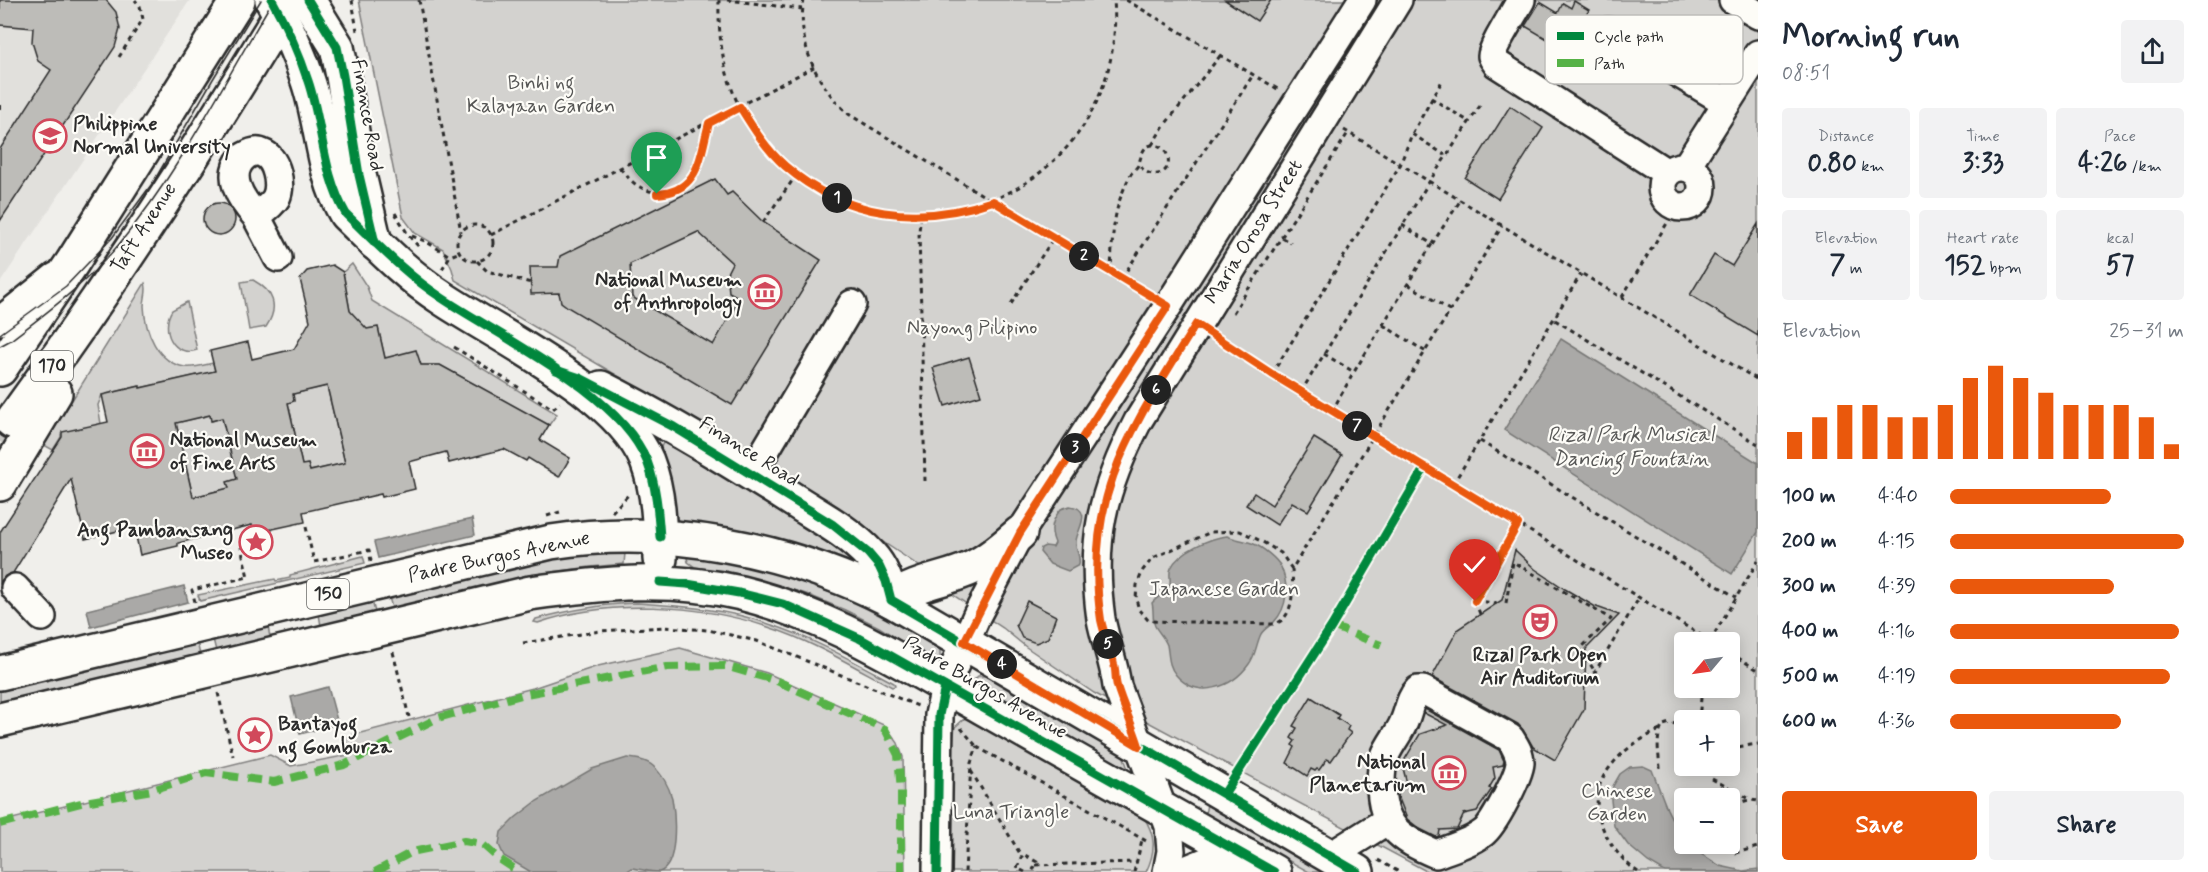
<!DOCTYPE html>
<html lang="en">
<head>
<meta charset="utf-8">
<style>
  :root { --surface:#fff; --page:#f2f2f3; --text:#1f2937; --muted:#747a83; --accent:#ea580c }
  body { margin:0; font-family:Mynerve,sans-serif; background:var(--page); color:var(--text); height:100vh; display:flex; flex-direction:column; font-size:22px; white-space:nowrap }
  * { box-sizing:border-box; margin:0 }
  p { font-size:20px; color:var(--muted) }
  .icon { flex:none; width:33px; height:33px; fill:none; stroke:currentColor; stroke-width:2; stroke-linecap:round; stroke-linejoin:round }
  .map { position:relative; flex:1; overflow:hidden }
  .side { display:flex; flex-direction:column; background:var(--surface); width:450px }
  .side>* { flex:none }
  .needle { width:39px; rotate:241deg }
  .buttons { position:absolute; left:1674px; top:632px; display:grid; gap:12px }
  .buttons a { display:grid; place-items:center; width:66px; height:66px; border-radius:6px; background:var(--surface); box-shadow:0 3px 15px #0003; font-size:30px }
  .pin { position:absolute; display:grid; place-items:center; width:51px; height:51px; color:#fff; margin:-62px -26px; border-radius:50% 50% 50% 0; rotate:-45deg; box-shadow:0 0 6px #0007 }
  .pin .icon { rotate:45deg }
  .km { position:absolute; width:30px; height:30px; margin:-15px; border-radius:50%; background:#222; color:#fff; font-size:16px; line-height:30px; text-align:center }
  .round { display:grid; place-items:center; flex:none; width:63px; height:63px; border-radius:6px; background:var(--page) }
  .summary { display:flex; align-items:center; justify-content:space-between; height:102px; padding:0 24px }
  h1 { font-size:33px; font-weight:800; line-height:45px }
  .metrics { display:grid; grid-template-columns:repeat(3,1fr); gap:9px; height:102px; padding:6px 24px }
  .metrics div { display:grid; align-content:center; border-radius:6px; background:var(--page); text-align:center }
  .metrics b { font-size:26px; font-weight:800 }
  .metrics small { font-size:16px; font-weight:400 }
  .metrics p { font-size:16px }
  .chart { height:168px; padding:12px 24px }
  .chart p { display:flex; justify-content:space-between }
  .chart svg { width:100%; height:108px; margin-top:6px; stroke:var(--accent); stroke-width:6 }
  .button { display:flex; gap:12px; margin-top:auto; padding:12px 24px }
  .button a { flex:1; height:69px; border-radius:6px; background:var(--accent); color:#fff; font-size:24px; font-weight:800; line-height:69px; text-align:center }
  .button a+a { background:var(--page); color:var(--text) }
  ul { padding:0 24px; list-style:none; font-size:20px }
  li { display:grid; grid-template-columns:96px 72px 1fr; align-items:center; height:45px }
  li i { height:15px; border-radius:8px; background:var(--accent) }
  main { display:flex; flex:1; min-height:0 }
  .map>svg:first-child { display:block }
  .built { fill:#e1e0dc }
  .green { fill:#d3d2cf; stroke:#7f7e7d; stroke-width:1.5; fill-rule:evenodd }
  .water { fill:#aaa9a7; stroke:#777775; stroke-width:1.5 }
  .building { fill:#bdbcb8; stroke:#2b2b2b; stroke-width:1.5; fill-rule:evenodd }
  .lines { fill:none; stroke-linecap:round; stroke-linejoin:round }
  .major-tunnel { stroke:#c9c8c5; stroke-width:33; stroke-dasharray:33 16; stroke-linecap:butt }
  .minor-casing { stroke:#2b2b2b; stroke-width:32 }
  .major-casing { stroke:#2b2b2b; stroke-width:38 }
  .path { stroke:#2b2b2b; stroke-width:3; stroke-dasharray:4.5 4.5; stroke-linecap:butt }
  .minor { stroke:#fdfcf7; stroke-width:27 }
  .major { stroke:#fdfcf7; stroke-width:33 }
  .tram { stroke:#2b2b2b; stroke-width:1.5 }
  .quiet { stroke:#56b246; stroke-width:8; stroke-dasharray:15 8; stroke-linecap:butt }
  .cycleway-casing { stroke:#fdfcf7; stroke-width:13 }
  .cycleway { stroke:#00873e; stroke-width:9 }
  .route-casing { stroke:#fff; stroke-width:12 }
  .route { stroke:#ea580c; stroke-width:8 }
  .labels { text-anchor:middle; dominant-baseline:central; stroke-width:4.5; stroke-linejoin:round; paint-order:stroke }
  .shield { fill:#fdfcf7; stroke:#6a6a68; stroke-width:1.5 }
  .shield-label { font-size:18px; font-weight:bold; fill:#2b2b2b }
  .park-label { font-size:20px; fill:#555554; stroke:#fdfcf7 }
  .street-label { font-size:20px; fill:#2b2b2b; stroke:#fdfcf7 }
  .poi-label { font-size:20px; font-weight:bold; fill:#2b2b2b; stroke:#fdfcf7; text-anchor:start }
  .water-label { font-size:21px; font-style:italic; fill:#575756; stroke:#fdfcf7 }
  .key { fill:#fdfcf7; stroke:#bebdba; stroke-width:1.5 }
  .key-label { font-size:16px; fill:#2b2b2b }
</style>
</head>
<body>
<main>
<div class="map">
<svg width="1758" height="872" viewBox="0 0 1758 872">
  <rect width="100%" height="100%" fill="#f0efeb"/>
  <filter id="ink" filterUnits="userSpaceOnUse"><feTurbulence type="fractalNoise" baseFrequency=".0167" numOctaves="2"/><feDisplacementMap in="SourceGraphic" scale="12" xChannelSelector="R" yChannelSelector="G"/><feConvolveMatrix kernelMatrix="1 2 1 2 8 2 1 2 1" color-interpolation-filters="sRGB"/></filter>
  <g filter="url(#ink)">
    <path class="built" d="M0 0H190L0 283Z"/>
    <g class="green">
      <path d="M359 0H1758V872H1428L1094 693 1026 647 1003 628 956 597 919 566 759 459 455 280 452 269 443 249 415 233 403 217ZM1684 642H1730V687H1684ZM1684 720H1730V765H1684ZM1684 798H1730V843H1684Z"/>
      <path d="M352 264 367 287 372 301 557 414 549 425 440 365H421L385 358 378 327 366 329 350 311 343 272Z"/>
      <path d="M253 280C273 291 280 306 266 327L249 330 241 282Z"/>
      <path d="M145 283C148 290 144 298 144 306 145 331 157 363 185 367 195 368 204 365 213 363L215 371 140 388 139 386 102 395 98 405 101 424 61 434V437L53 450 44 445Z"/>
      <path d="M187 302 197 350C173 358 160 329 172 310Z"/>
      <path d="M327 386 345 463 310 471 308 464 302 465 288 403 294 401 293 394Z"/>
      <path d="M210 415 212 421 222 418 237 479 228 482 229 488 193 497 176 423Z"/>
      <path d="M665 439 776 492 855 562 849 563 788 541 754 533 674 522 659 451Z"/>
      <path d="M625 553 624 564 590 567 531 575 392 608 389 597 553 558Z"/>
      <path d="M363 556 365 563 200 601 198 595 275 579 276 581 290 578V575Z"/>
      <path d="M689 556 740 564 785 576 850 600 937 645 940 649V657L937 660 929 659 879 627 845 610 806 594 763 581 738 574 695 567 688 562 687 558Z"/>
      <path d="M372 601 375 612 321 626 319 614Z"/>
      <path d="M637 603C682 606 727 609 769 624 813 638 853 661 894 683L895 686 892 687C851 665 812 641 768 627 699 604 607 599 538 623L534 622 536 619C570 610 602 604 637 603Z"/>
      <path d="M268 626 270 638 216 651 213 639Z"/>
      <path d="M197 642 200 655 0 704V690Z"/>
      <path d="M680 648 767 673 886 726 898 743 903 757 905 872H0V822L270 755 291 766 349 755 345 737 533 688 598 666Z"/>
      <path d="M978 676H989L1121 749 1128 769 978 686 975 679Z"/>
      <path d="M965 718 969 719 1143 816C1156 835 1156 851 1146 872H951L950 764 955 727Z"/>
      <path d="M1208 799 1339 872H1309L1205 814Z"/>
    </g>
    <g class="water">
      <path d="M1561 339 1758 463V532L1732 574 1504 430Z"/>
      <path d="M1070 506C1094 509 1077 530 1076 541 1075 550 1081 556 1079 565L1068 571 1050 564 1040 552 1041 548 1045 546 1053 547 1055 543C1049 529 1052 520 1061 509Z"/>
      <path d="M472 519 475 535 378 558 374 542Z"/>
      <path d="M1227 536C1236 540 1245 540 1254 544 1262 547 1277 559 1281 567 1289 586 1288 607 1274 622 1270 626 1264 629 1261 634 1256 644 1256 655 1249 664 1232 688 1198 700 1176 675 1168 666 1169 655 1167 645 1164 637 1158 632 1155 626 1152 619 1154 610 1152 603 1157 597 1165 593 1169 587 1172 581 1168 574 1171 568 1179 551 1210 538 1227 536Z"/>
      <path d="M184 586 188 602 91 627 87 610Z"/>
      <path d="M328 687 338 724 300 734 291 697Z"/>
      <path d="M627 758C636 759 646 760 653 766 662 774 669 787 672 798 675 814 679 867 659 872 649 872 641 869 632 868L626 872H531L504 856 499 845 501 832 515 818 537 801 592 769Z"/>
      <path d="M1643 766 1652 770 1667 809 1684 843 1720 866 1743 871 1758 869V872H1665L1648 862 1628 845 1614 826 1611 800 1613 786 1620 774 1630 767Z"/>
    </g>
    <g class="building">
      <path d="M0 0H106L116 12 120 29 115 47 0 221V149L51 70 38 61 32 42 33 28 0 25Z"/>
      <path d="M1225 0H1271L1257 21Z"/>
      <path d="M1574 1 1589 10 1566 50 1525 26 1540 2 1558 13 1563 3 1571 8Z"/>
      <path d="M1510 106 1543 128 1498 199 1465 178Z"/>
      <path d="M715 179 727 195 732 192 763 222 821 260 732 405 569 308 561 302 559 293 531 294 530 267H558L560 256ZM698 232 732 263 727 273 729 292 740 298 713 345 632 297 630 264Z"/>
      <circle cx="219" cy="219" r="16"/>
      <path d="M1758 224V336L1690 295 1714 255 1732 266Z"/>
      <path d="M332 265 343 272 350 311 367 329 378 327 385 358 416 350 421 365H440L549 425 540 440 570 458 559 477 528 458 526 461 504 449 449 463 446 452 409 462 415 489 382 497 381 494 303 512 305 522 254 533 252 525 178 543V546L140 555 134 527 85 539 71 479 13 573 5 576 0 583V532L62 437V432L108 422 102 395 140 386V388L215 371 210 351 248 342 252 359 294 349 310 321 300 279 307 271ZM327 386 345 463 310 471 308 464 302 465 288 403 294 401 293 394ZM210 415 211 421 222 418 237 479 227 482 229 488 193 497 176 423Z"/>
      <path d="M969 357 981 395 945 406 933 368Z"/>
      <path d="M1314 438 1342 455 1308 511 1292 502 1277 525 1246 505 1254 493 1272 505Z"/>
      <path d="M1515 550 1535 569 1565 589 1594 606 1619 615 1586 649 1584 709 1555 760 1533 747 1523 730 1518 724 1432 677 1458 629 1502 600Z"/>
      <path d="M1027 601 1056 616 1048 638 1036 643 1022 638 1016 625Z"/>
      <path d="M1311 697 1339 715 1337 718 1349 726 1347 730 1351 733 1331 761 1327 759 1319 770 1317 769 1315 771 1311 769 1307 776 1287 763 1295 747 1292 745 1295 741 1291 738 1297 728 1293 726Z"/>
      <path d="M1425 709 1499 750 1504 761 1503 765 1493 767 1495 778 1489 788 1492 789 1477 811 1464 814 1457 829 1440 830 1439 836 1436 837 1420 829 1407 819 1398 796 1400 788 1407 784 1402 764 1420 734 1447 725 1424 713Z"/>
    </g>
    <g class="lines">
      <path class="major-tunnel" d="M0 442 12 421"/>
      <defs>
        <g id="minor">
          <path d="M1521 0C1516 10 1492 47 1492 56 1493 59 1495 61 1497 64L1667 173"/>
          <path d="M1733 0 1758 15"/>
          <path d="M1608 31 1726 102"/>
          <circle cx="1682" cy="187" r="20"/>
          <path d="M1686 167 1758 54"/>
          <path d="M256 216C242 201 223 174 245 156 250 153 257 150 262 153 277 158 282 185 276 198 272 205 263 211 256 216L278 258"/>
          <path d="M0 321 55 277"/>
          <path d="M752 473 852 304"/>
          <path d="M15 588 42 617"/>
          <path d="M1418 690H1423L1510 738C1515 746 1520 753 1520 763 1519 776 1494 825 1483 833 1470 843 1451 848 1436 854 1400 839 1381 826 1381 784 1381 775 1382 764 1385 756 1389 745 1398 735 1403 724 1409 712 1409 699 1418 690Z"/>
          <path d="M1329 857 1388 820"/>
          <path d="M937 872 939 715 945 687 977 615 1020 533 1168 306 1362 0"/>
          <path d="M1167 872 1171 851 1169 826 1117 686C1114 662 1105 641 1101 619 1090 540 1102 491 1138 421L1398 0"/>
        </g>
        <g id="major">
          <path d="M272 0C286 25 299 53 308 81 323 125 322 173 346 214 377 244 406 275 442 298 502 338 619 393 647 461 659 492 660 526 660 559"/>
          <path d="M308 0 337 47 343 76 359 175 375 243"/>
          <path d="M0 369 72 263 238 0"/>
          <path d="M601 388C668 422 732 461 795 501 820 517 850 533 870 555 882 568 887 583 891 600"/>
          <path d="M12 421C110 286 202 145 288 2"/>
          <path d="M0 484 55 393"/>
          <path d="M891 600C920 580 945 581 974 567 991 559 1006 545 1020 533"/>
          <path d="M0 673 551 542C666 524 787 548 891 600L1357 872"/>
          <path d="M0 720 530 593C603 583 669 576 741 593 829 615 904 664 982 707 1079 762 1177 818 1274 872"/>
          <path d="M1188 872 1215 861 1246 856"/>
        </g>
      </defs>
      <use href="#minor" class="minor-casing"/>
      <use href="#major" class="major-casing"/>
      <g class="path">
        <path d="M352 0 357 31"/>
        <path d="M419 0 461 232"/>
        <path d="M719 0C718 37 723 72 739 106 804 236 983 252 1073 140 1105 100 1118 50 1114 0"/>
        <path d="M727 0 802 9"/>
        <path d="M804 0C796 43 818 88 850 115L1148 295"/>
        <path d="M1126 0 1281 91"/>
        <path d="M119 57 143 19 140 6 135 0"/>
        <path d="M1431 98 1468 121"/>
        <path d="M0 105V109"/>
        <path d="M1344 130 1758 380"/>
        <path d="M1412 134 1445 155"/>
        <path d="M1152 145 1163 127 1220 56"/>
        <path d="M620 168C626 175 632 183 640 187 661 199 688 192 698 168 703 155 705 138 709 123"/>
        <path d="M395 213 409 236 419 247"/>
        <path d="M921 216 919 231 925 481"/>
        <path d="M763 222 797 174"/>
        <circle cx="475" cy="243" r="18"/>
        <path d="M491 235 814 67"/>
        <path d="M412 236 425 241 450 256"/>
        <path d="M1282 238 1291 243"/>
        <path d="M1432 244 1460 201"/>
        <path d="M477 261 487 271 531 283"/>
        <path d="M442 269 450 256 460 252"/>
        <path d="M1111 272C1112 248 1112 223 1120 199 1123 191 1127 181 1131 174 1133 171 1138 167 1139 163 1142 154 1143 144 1156 145 1162 146 1167 152 1168 158 1172 177 1145 180 1139 163"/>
        <path d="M1122 278 1253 75"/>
        <path d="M1408 284 1451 311"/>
        <path d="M1622 297 1677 207"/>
        <path d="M1011 304 1054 237"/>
        <path d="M1233 313 1348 133"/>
        <path d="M1555 320 1758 444"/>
        <path d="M1383 325 1426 352"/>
        <path d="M1216 336 1272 374 1712 642"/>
        <path d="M454 347 553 409 560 403"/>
        <path d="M1324 354 1354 372 1432 244 1402 225"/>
        <path d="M1272 374 1400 165 1412 134 1442 81"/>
        <path d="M1301 392 1429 182 1480 106"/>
        <path d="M1332 411 1354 372"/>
        <path d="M1480 441 1736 597"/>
        <path d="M1453 484 1581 274"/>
        <path d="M612 512 630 493"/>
        <path d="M547 516 560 512"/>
        <path d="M306 527 314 562 369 550 371 561"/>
        <path d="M1292 569 1281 553 1261 541 1240 531 1211 532 1153 558 1143 570 1137 585 1136 599 1139 610 1149 621 1274 624C1295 619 1293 587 1292 569L1502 226"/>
        <path d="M1475 601 1497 603"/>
        <path d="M195 602 192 590 248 577 241 547"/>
        <path d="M1506 603 1513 562 1611 619 1581 648"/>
        <path d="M1480 614 1475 601 1518 524"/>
        <path d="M1710 641 1758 561"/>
        <path d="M523 643 600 631 664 627 708 630 757 641 918 706"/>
        <path d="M393 652 409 717"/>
        <path d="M1730 653 1758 670"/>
        <path d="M1586 657 1595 672"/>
        <path d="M1585 677 1595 672 1639 598"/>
        <path d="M218 693 233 756"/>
        <path d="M1699 720 1702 687"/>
        <path d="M961 728 977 747"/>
        <path d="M1730 748 1758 744"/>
        <path d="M1660 768C1659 754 1655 738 1663 725L1670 723 1684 725"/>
        <path d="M971 771 1022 857"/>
        <path d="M1712 779 1750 799"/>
        <path d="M1730 813C1737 803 1746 798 1758 801"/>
        <path d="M1735 853 1758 847"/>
        <path d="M1378 860 1399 872"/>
        <path d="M1036 865 1137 862"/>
        <path d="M965 872 971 763 977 747 1148 842"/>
        <path d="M1025 872 1017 868 1023 854 1037 862 1032 872"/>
        <path d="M1134 872 1142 840"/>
        <path d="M1638 872C1609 852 1584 807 1605 774 1619 753 1637 740 1660 730"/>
      </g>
      <use href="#minor" class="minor"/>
      <use href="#major" class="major"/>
      <g class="tram">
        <path d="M0 334 66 286 112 238 154 181 213 79 261 0"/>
        <path d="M0 346 11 340C50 310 89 281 120 243 181 169 224 82 273 0"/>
      </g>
      <g class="quiet">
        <path d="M1332 626 1381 645"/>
        <path d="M0 824 85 802 152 790 206 773 274 782 344 765 438 718 521 695 667 667 725 666 777 681 885 729 898 755 901 791V872"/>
        <path d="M375 872 412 852 464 841 482 844 498 858 519 872"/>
      </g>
      <defs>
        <g id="cycleway">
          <path d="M272 0C286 25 299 53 308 81 323 125 322 173 346 214 377 244 406 275 442 298 502 338 619 393 647 461 656 485 658 510 660 537"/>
          <path d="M308 0 337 47 343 76 359 175 375 243"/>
          <path d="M556 370 580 378 674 427 832 524 868 553 879 566 886 581 891 600 1357 872"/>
          <path d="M660 582 687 584 739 593 783 604 859 638 1274 872"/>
          <path d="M1224 794 1332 626 1425 467"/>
          <path d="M937 872 939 715 945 687"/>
        </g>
      </defs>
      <use href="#cycleway" class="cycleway-casing"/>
      <use href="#cycleway" class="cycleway"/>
    </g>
  </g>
  <g class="lines" filter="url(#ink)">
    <defs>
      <path id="route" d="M657 194C700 192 700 155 709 123L740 107C753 128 766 149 785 166 845 218 920 226 993 201L1168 306 1020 533 964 642 1139 746C1133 726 1123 706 1117 686 1115 679 1116 671 1114 664 1111 649 1104 635 1101 620 1082 494 1134 426 1196 324L1272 374 1518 524 1475 601"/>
    </defs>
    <use href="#route" class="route-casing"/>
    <use href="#route" class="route"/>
  </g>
  <defs>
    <symbol id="university-ring" viewBox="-11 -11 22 22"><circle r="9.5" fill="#fdfcf7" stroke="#d1495b" stroke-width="1.5"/><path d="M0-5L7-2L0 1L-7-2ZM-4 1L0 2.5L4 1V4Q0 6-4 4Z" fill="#d1495b"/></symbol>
    <symbol id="museum-ring" viewBox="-11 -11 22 22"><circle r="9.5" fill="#fdfcf7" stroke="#d1495b" stroke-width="1.5"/><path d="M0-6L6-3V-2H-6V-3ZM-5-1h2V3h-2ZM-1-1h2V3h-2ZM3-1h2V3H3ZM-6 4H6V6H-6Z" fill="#d1495b"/></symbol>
    <symbol id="sight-ring" viewBox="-11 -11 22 22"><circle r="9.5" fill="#fdfcf7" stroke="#d1495b" stroke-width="1.5"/><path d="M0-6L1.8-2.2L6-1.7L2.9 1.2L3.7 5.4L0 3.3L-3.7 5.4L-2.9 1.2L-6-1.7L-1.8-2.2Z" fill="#d1495b"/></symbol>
    <symbol id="theatre-ring" viewBox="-11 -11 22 22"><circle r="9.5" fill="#fdfcf7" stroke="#d1495b" stroke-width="1.5"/><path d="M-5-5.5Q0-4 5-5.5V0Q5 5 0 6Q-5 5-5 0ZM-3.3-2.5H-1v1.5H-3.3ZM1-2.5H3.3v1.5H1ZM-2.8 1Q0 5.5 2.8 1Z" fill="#d1495b"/></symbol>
  </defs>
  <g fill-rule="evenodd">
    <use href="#university-ring" x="31" y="117" width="38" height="38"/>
    <use href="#museum-ring" x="746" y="273" width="38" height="38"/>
    <use href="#museum-ring" x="128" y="432" width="38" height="38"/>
    <use href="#sight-ring" x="237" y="523" width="38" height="38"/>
    <use href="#theatre-ring" x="1521" y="603" width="38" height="38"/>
    <use href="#sight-ring" x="236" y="716" width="38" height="38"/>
    <use href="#museum-ring" x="1430" y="754" width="38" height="38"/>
  </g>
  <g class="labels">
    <g class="shield">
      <rect x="31" y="351" width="42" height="30" rx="4.5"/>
      <rect x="307" y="579" width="42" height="30" rx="4.5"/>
    </g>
    <g class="shield-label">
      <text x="52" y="366">170</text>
      <text x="328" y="594">150</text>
    </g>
    <g class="park-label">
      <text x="541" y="83">Binhi ng<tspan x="541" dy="23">Kalayaan Garden</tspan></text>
      <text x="972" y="328">Nayong Pilipino</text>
      <text x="1224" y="589">Japanese Garden</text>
      <text x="1617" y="791">Chinese<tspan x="1617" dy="23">Garden</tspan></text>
      <text x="1011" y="812">Luna Triangle</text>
    </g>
    <g class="street-label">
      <text transform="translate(367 115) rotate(80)">Finance Road</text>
      <text transform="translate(144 228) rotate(-57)">Taft Avenue</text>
      <text transform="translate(1254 232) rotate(-58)">Maria Orosa Street</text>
      <text transform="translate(749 452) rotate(32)">Finance Road</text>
      <text transform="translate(499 557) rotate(-12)">Padre Burgos Avenue</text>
      <text transform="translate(985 688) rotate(30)">Padre Burgos Avenue</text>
    </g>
    <g class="poi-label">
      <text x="73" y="124">Philippine<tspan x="73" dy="23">Normal University</tspan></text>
      <text x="742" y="280" text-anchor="end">National Museum<tspan x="742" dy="23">of Anthropology</tspan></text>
      <text x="170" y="440">National Museum<tspan x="170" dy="23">of Fine Arts</tspan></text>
      <text x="233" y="530" text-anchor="end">Ang Pambansang<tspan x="233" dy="23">Museo</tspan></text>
      <text x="1540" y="655" text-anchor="middle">Rizal Park Open<tspan x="1540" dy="23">Air Auditorium</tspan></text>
      <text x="278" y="724">Bantayog<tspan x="278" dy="23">ng Gomburza</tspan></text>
      <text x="1426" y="762" text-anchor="end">National<tspan x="1426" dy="23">Planetarium</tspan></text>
    </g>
    <g class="water-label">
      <text x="1631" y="435">Rizal Park Musical<tspan x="1631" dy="24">Dancing Fountain</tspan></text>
    </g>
  </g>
  <rect x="1545" y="15" width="198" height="69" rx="9" class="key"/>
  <rect x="1557" y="32" width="27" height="8" fill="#00873e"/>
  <rect x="1557" y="59" width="27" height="8" fill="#56b246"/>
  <g class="key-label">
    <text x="1594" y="42">Cycle path</text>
    <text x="1594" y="69">Path</text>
  </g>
</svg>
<div class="buttons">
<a><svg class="needle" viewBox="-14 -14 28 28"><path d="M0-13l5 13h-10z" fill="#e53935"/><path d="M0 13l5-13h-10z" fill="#747a83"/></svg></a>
<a>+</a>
<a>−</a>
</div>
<div class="pin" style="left:657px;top:194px;background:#1e9e55"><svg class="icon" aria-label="arrive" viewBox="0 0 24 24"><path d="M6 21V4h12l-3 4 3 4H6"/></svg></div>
<div class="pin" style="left:1475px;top:601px;background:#d93025"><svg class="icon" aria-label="check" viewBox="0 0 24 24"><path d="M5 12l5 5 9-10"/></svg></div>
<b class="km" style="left:837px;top:198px">1</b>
<b class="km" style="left:1084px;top:256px">2</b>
<b class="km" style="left:1075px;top:448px">3</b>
<b class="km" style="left:1002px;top:664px">4</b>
<b class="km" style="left:1108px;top:644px">5</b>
<b class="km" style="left:1156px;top:390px">6</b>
<b class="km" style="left:1357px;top:426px">7</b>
</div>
<section class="side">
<div class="summary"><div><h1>Morning run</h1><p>08:51</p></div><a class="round"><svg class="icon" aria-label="share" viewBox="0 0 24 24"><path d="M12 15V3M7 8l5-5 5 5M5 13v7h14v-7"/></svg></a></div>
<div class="metrics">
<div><p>Distance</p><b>0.80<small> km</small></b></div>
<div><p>Time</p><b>3:33</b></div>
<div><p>Pace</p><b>4:26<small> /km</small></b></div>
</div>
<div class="metrics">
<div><p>Elevation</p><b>7<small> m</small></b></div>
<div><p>Heart rate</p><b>152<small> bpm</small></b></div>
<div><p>kcal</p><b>57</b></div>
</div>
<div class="chart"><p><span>Elevation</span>25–31 m</p>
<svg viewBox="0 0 160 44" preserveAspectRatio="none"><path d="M5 44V33M15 44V27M25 44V22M35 44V22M45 44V27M55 44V27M65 44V22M75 44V11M85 44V6M95 44V11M105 44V17M115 44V22M125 44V22M135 44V22M145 44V27M155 44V38"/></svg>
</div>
<ul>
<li><b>100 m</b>4:40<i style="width:69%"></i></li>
<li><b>200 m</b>4:15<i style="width:100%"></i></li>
<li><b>300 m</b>4:39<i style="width:70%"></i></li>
<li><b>400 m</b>4:16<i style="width:98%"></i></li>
<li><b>500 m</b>4:19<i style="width:94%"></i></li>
<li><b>600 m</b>4:36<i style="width:73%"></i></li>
</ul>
<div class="button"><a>Save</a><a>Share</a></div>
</section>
</main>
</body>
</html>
